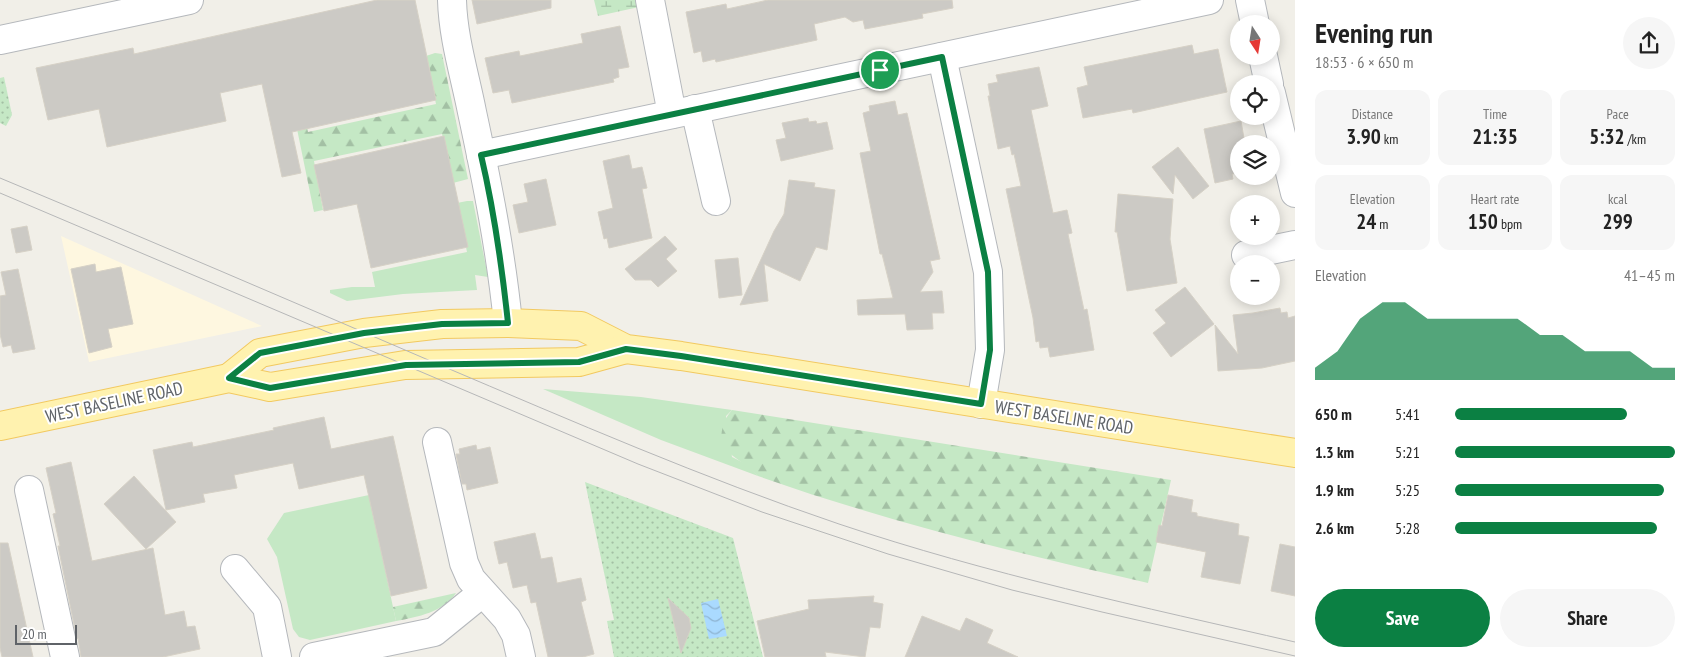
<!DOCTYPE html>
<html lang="en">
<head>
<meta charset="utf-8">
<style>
  :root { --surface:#fff; --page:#f6f6f6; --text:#222; --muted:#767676; --accent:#0b8043 }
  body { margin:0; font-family:"PT Sans Narrow",sans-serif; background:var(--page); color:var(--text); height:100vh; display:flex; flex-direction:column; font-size:19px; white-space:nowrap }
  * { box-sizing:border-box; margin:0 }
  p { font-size:16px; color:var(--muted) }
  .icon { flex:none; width:28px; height:28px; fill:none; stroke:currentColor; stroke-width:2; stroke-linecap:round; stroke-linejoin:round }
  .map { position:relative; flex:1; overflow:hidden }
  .side { display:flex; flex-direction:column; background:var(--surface); width:400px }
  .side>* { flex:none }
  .needle { width:32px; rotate:168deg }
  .controls { position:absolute; left:1230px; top:15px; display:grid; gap:10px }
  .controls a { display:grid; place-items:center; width:50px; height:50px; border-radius:50%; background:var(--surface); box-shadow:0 2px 12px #0003; font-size:25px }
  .scale { position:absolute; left:15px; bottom:12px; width:62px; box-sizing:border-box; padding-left:5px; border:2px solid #5f6368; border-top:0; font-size:14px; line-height:18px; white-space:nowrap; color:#5f6368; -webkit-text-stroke:4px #fff; paint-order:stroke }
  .pin { position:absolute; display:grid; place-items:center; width:42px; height:42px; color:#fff; margin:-21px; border:2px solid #fff; border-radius:50%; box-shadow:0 1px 5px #0007 }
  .round { display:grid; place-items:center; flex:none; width:52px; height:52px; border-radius:26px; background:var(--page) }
  .head { display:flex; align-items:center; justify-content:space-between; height:85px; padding:0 20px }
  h1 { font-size:28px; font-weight:800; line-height:38px }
  .figures { display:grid; grid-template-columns:repeat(3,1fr); gap:8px; height:85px; padding:5px 20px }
  .figures div { display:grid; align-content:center; border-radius:12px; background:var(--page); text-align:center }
  .figures b { font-size:21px; font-weight:800 }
  .figures small { font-size:14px; font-weight:400 }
  .figures p { font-size:14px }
  .chart { height:140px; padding:10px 20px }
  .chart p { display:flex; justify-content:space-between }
  .chart svg { width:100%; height:90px; margin-top:5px; fill:var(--accent); opacity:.7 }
  .action { display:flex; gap:10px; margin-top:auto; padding:10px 20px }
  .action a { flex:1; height:58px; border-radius:30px; background:var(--accent); color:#fff; font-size:20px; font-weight:800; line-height:58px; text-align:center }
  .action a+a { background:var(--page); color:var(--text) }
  ul { padding:0 20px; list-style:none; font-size:16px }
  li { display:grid; grid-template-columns:80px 60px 1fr; align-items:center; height:38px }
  li i { height:12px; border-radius:6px; background:var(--accent) }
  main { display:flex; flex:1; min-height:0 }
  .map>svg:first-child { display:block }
  .commercial { fill:#fef7e0 }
  .grass { fill:#c5e8c5 }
  .forest { fill:url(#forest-firs) }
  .wetland { fill:url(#wetland-marsh) }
  .park { fill:url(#park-dots) }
  .water { fill:url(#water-waves) }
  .building { fill:#cccac5; stroke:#d6d1c6 }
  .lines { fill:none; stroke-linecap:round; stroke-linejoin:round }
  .minor-casing { stroke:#b5b8bc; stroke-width:30 }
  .major-casing { stroke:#f2c960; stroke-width:30 }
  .minor { stroke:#fff; stroke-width:28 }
  .major { stroke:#fff2af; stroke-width:28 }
  .tram { stroke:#b6b7b8; stroke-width:1 }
  .route-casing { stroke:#fff; stroke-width:10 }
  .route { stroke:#0b8043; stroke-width:6 }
  .labels { text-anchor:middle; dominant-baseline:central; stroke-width:4; stroke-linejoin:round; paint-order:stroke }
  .street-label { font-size:18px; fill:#5f6368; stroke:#fff }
</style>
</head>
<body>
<main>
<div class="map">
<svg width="1295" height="657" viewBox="0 0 1295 657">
  <defs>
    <pattern id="forest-firs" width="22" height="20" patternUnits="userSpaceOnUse" patternTransform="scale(1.25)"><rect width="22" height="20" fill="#c5e8c5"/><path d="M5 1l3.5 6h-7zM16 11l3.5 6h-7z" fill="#a3c0a4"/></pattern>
    <pattern id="wetland-marsh" width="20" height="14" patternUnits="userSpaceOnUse" patternTransform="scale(1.25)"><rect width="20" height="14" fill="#c5e8c5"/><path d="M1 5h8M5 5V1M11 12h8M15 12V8" fill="none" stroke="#a3c0a4"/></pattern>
    <pattern id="park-dots" width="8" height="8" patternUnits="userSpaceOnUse" patternTransform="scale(1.25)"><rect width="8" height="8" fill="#c5e8c5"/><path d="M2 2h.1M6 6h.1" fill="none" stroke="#a3c0a4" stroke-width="1.8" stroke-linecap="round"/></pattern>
    <pattern id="water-waves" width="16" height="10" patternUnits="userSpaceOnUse" patternTransform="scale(1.25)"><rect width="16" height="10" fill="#aadaff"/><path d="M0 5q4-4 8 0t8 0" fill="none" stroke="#8eb4d2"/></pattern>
  </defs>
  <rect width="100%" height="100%" fill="#f1efe8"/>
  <path class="commercial" d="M61 236 262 326 89 362Z"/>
  <g class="grass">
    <path d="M467 201H473L488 277 475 275 477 290 403 294 347 301 330 293V290L352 287H375L372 272 467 252 457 203Z"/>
    <path d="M543 389 641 397 732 410 726 416 732 457 748 465 758 476 661 440Z"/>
    <path d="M369 495 396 621 310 640 299 637 293 629 277 557 267 539 284 513Z"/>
  </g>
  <g class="forest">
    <path d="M435 53 442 54 468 179 453 183 442 134 314 161 323 210 314 212 288 85 296 83 308 132 436 104 426 56Z"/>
    <path d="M732 410 1171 480 1148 583C1016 553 885 521 758 476 746 463 732 458 721 445 721 432 722 421 732 410Z"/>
    <path d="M456 593C443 612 418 617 396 621L393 607Z"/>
  </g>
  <path class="wetland" d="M594 0H637L639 7 598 16Z"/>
  <g class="park">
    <path d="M4 77 12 115 6 126 0 123V78Z"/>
    <path d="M585 482 733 538 763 657H614L607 621 614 620Z"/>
  </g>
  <path class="water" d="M718 599 727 636 709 639 701 603Z"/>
  <g class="building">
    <path d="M377 0H415L436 100 292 132 301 173 282 177 262 84 220 93 226 121 107 147 99 109 48 120 36 68 133 48 134 54Z"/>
    <path d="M472 0H551V8L477 24Z"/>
    <path d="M768 0H952L953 8 922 14 923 18 865 29 863 20 853 22 845 17 814 24 817 40 716 62 715 59 703 62 701 51 694 53 686 12 726 4 727 9Z"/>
    <path d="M620 26 629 67 618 69 619 77 613 79 614 82 512 103 509 90 493 93 485 58 519 51 520 56 583 43 581 34Z"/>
    <path d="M1192 45 1194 54 1218 49 1227 92 1133 113 1132 109 1083 118 1077 88 1088 85 1084 67Z"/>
    <path d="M1039 67 1048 106 1031 110 1053 213 1067 210 1072 233 1068 234 1084 310 1087 309 1094 350 1050 357 1048 347 1040 348 1039 341 1036 342 1033 318 1006 189 1021 186 1014 154 1012 155 1010 146 998 149 988 96H990L988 84 998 82 996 75Z"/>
    <path d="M895 101 898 115 907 113 940 259 930 261 933 272 920 292 942 291 944 313H932L933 329 907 330 905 314 858 315 857 300 893 298 882 254H880L860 153 871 151 863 113 870 111 869 106Z"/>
    <path d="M808 118 809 122 816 121 817 124 827 122 833 149 781 161 776 140 786 138 782 123Z"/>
    <path d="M1241 121 1245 144H1239V173L1232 174 1233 179 1215 183 1204 129Z"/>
    <path d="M444 136 468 247 371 268 357 204 324 211 314 165Z"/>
    <path d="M1178 147 1209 186 1193 199 1175 175 1173 194 1152 167Z"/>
    <path d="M629 155 632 169 642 167 647 188 642 189 652 238 609 248 607 238 604 239 598 212 613 208 603 161Z"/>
    <path d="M546 179 556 225 519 233 513 205 528 202 524 184Z"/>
    <path d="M789 180 815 183 814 187 835 190 827 250 816 247 800 281 764 264 768 301 740 305 774 231 784 214Z"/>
    <path d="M1118 194 1173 199 1170 239 1177 283 1127 291 1117 232H1115Z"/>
    <path d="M27 226 32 250 16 253 11 229Z"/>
    <path d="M665 236 677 249 666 259 677 271 658 287 651 280H635L625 269Z"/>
    <path d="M738 258 742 295 719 298 715 260Z"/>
    <path d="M95 264 96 272 121 267 133 324 108 329 112 347 89 353 71 269Z"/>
    <path d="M18 269 35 349 13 353 11 345 3 347 0 334V296L6 295 1 272Z"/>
    <path d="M1185 287 1214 324 1171 357 1153 333 1166 323 1155 310Z"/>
    <path d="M1280 308 1281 313 1287 312 1288 318 1295 316V361L1262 368 1218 371 1215 325 1238 354 1233 315 1253 313Z"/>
    <path d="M324 417 331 449 393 436 427 588 391 596 364 475 299 489 293 463 234 475 237 488 203 494 205 502 166 510 153 450 192 442 193 447 274 430 273 428Z"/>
    <path d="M476 445 477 450 490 447 498 483 467 490 466 484H462L456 454H460L459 449Z"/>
    <path d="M71 462 92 561 153 548 165 615 184 611 187 627 195 626 200 649 163 657H81L78 638 77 639 58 546H60L53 514 56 513 46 468Z"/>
    <path d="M134 476 176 522 146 549 104 504Z"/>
    <path d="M1168 495 1193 500 1191 512 1197 513V516L1239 524 1238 535 1249 537 1240 584 1201 577 1206 552 1156 542 1159 525 1162 526Z"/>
    <path d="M535 533 541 559 552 557 557 583 581 578 586 600 581 602 594 654 583 657H548L536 602 531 603 527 585 513 588 507 562 499 564 494 542Z"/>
    <path d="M0 543H8L33 657H2L0 648Z"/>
    <path d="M1280 544 1295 547V596L1271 591Z"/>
    <path d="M874 596 873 602 883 604 880 628 870 627 865 657 825 652 826 657H765L757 621 809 609 808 600Z"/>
    <path d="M668 598 689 618 691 628 681 653Z"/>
    <path d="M922 616 960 631 966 618 993 630 987 643 1018 657H905Z"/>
  </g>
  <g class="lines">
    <defs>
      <g id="minor">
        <path d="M452 0C453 38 465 76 472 112 487 182 501 252 508 323"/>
        <path d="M650 0 672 114"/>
        <path d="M1250 0 1255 24"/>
        <path d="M0 40 189 0"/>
        <path d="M1263 56 1269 84"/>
        <path d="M942 57 988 272 990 350 981 404"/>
        <path d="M1271 93 1295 193"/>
        <path d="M695 109 716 201"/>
        <path d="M481 155 1209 0"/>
        <path d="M1246 255 1295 245"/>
        <path d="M437 442 464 563 471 579 507 619 516 635 521 657"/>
        <path d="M29 490 65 657"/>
        <path d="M235 569 267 607 277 657"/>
        <path d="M314 657 434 632 482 593"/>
      </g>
      <g id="major">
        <path d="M229 378 260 353 364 333 442 324 508 323 581 326 626 349 681 356 1295 453"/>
        <path d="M0 426 229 378 270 387 405 365 579 362 626 349"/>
      </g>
    </defs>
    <use href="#minor" class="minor-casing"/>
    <use href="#major" class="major-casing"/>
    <use href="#minor" class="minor"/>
    <use href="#major" class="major"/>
    <g class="tram">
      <path d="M0 178C147 239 293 302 440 365 572 421 703 478 839 524 988 574 1142 607 1295 642"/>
      <path d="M0 193 638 464 762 512 888 554 1012 590 1102 612 1295 656"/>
    </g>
  </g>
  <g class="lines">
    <defs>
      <path id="route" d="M942 57 988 272 990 350 981 404 681 356 626 349 579 362 406 365 270 388 229 378 260 353 364 333 442 324 508 323C502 267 494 210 481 155Z"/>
    </defs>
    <use href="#route" class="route-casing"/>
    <use href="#route" class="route"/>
  </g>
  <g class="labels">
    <g class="street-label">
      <text transform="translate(114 402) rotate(-12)">WEST BASELINE ROAD</text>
      <text transform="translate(1064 417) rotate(9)">WEST BASELINE ROAD</text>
    </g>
  </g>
</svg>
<div class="controls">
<a><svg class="needle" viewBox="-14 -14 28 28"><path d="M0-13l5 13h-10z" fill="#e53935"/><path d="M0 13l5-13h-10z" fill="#767676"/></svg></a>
<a><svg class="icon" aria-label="locate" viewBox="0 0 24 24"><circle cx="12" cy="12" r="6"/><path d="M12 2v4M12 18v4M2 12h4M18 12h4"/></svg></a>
<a><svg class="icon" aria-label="layers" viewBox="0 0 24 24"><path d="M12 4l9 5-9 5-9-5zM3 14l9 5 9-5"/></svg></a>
<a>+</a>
<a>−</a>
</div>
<div class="scale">20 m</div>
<div class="pin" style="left:880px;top:70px;background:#1e9e55"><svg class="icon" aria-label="arrive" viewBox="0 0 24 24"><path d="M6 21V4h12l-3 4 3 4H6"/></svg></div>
</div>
<section class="side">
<div class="head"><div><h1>Evening run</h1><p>18:53 · 6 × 650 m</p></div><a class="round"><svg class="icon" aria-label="share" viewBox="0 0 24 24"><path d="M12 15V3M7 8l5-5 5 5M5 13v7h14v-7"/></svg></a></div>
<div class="figures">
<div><p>Distance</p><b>3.90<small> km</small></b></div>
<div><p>Time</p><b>21:35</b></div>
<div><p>Pace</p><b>5:32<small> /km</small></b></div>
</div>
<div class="figures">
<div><p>Elevation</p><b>24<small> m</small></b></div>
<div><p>Heart rate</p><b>150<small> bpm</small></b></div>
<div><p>kcal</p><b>299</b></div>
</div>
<div class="chart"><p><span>Elevation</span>41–45 m</p>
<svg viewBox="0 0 160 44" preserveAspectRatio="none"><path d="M0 44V38L10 30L20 14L30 6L40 6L50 14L60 14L70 14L80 14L90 14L100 22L110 22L120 30L130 30L140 30L150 38L160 38V44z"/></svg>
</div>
<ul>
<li><b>650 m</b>5:41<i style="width:78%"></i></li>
<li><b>1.3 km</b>5:21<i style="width:100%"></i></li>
<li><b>1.9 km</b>5:25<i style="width:95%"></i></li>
<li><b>2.6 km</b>5:28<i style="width:92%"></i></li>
</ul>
<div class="action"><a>Save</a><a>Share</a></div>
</section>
</main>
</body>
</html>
